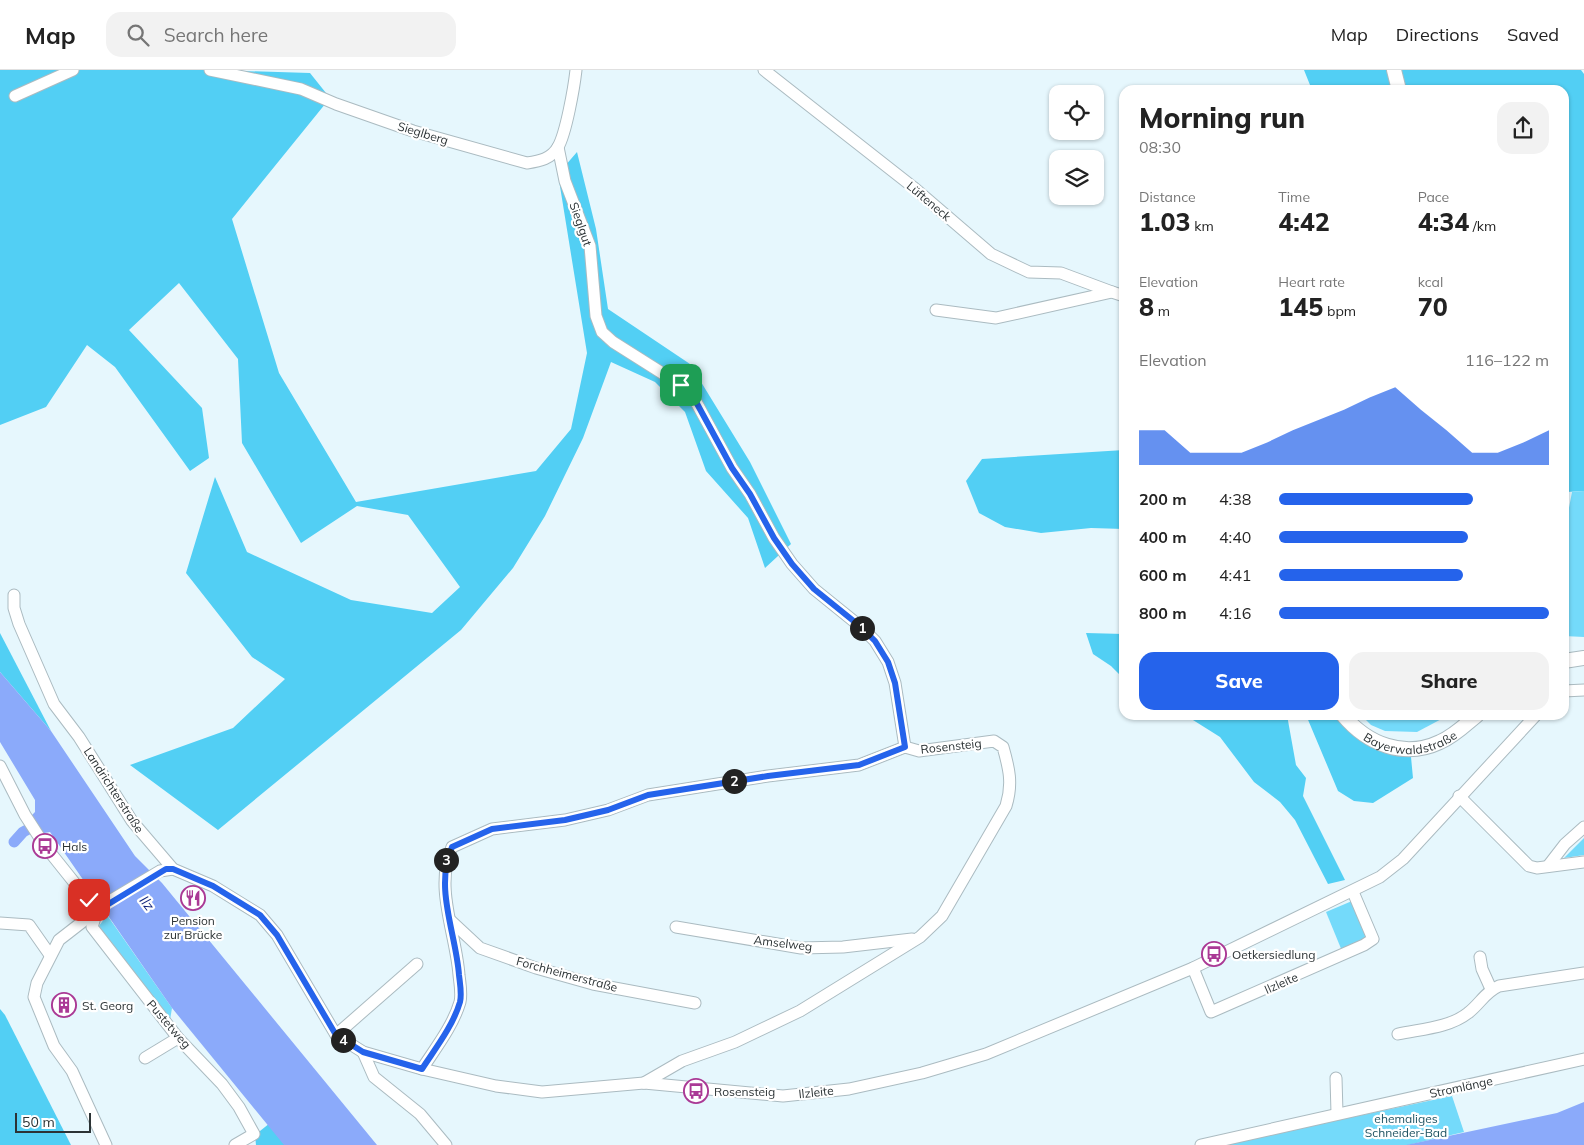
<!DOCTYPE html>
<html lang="en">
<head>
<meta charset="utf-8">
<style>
  :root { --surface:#fff; --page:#f2f2f2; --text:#222; --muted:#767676; --line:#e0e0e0; --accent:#2563eb }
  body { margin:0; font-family:Mulish,sans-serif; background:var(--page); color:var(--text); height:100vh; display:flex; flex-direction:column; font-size:19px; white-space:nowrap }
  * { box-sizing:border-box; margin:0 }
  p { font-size:16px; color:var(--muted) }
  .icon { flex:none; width:28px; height:28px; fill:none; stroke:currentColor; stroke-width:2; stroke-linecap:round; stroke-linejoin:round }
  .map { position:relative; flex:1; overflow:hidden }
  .sheet { position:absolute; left:1119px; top:15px; width:450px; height:635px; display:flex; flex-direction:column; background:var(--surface); border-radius:15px; box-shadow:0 1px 4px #0004 }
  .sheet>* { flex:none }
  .tools { position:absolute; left:1049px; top:15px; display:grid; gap:10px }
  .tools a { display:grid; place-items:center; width:55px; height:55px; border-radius:10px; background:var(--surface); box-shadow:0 1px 4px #0004; font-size:25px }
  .scale { position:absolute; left:15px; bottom:12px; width:76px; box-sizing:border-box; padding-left:5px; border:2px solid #2c3335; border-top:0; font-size:14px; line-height:18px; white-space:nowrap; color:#2c3335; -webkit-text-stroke:4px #fff; paint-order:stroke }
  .pin { position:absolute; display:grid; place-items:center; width:42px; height:42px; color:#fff; margin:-21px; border-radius:10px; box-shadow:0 2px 8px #0006 }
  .km { position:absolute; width:25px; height:25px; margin:-12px; border-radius:50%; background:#222; color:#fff; font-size:14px; line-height:25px; text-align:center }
  .round { display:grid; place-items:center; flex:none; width:52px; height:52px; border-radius:15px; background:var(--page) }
  .head { display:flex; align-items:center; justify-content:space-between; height:85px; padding:0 20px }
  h1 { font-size:28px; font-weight:800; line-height:38px }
  .stats { display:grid; grid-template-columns:repeat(3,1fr); gap:8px; height:85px; padding:5px 20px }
  .stats div { display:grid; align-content:center }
  .stats b { font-size:25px; font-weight:800 }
  .stats small { font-size:14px; font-weight:400 }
  .stats p { font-size:14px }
  .chart { height:140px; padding:10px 20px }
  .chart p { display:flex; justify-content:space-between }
  .chart svg { width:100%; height:90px; margin-top:5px; fill:var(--accent); opacity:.7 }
  .button { display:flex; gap:10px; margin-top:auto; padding:10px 20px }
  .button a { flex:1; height:58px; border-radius:15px; background:var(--accent); color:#fff; font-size:20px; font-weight:800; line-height:58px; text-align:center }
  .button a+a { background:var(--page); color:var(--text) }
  ul { padding:0 20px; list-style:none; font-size:16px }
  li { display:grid; grid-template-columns:80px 60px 1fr; align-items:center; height:38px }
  li i { height:12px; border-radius:6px; background:var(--accent) }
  header { display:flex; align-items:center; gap:30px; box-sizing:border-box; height:70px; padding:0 25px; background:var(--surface); border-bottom:1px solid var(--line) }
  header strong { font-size:24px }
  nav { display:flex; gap:28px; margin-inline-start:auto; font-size:18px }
  .search { width:350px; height:45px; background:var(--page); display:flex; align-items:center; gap:12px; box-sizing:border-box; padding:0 18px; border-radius:15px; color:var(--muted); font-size:19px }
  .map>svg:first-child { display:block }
  .green { fill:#74dafa }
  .forest { fill:#52cff4 }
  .water { fill:#8baafa }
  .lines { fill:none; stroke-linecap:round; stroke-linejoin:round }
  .canal { stroke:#8baafa; stroke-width:11 }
  .minor-casing { stroke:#abbbc1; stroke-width:13 }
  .major-casing { stroke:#abbbc1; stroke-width:16 }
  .minor { stroke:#fff; stroke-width:11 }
  .major { stroke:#fff; stroke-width:14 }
  .route-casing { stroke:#fff; stroke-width:10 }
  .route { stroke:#2563eb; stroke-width:6 }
  .labels { text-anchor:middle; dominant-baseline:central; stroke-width:4.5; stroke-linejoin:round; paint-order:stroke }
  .street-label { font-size:12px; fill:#2c3335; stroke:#fff }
  .poi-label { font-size:12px; fill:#2c3335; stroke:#fff; text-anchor:start }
  .park-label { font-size:12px; fill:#215564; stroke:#fff }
  .water-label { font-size:14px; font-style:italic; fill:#11247c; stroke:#fff }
</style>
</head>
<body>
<header>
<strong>Map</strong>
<div class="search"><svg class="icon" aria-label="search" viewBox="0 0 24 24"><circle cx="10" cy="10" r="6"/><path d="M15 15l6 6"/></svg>Search here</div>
<nav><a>Map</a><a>Directions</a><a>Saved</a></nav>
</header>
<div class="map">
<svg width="1584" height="1075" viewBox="0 0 1584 1075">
  <rect width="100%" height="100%" fill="#e6f7fd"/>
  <g class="green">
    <path d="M1584 421V567L1564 566V452L1568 443 1572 422Z"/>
    <path d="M1361 645H1449L1417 662 1385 661 1371 655Z"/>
    <path d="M1584 768V785L1564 788Z"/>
    <path d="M1352 831 1369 870 1342 881 1326 842Z"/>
    <path d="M107 845 172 938 169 956 99 856Z"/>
    <path d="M1452 1026 1464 1062 1408 1075H1220Z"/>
  </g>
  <g class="forest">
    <path d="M0 0H210L310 3 330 28 232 149 279 303 356 432 536 401 571 359 587 283 558 104 577 82 596 159 608 239 690 294 750 392 791 474 765 498 748 448 706 401 685 342 655 312 611 292 583 368 545 446 513 498 461 560 218 760 130 695 233 658 285 609 252 587 186 503 215 407 247 482 351 530 432 543 460 517 408 445 357 436 301 473 242 373 238 289 179 213 129 260 202 338 209 388 190 401 115 297 87 275 46 337 0 355Z"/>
    <path d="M1304 0H1581L1584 4V421L1567 422 1564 392V20H1312Z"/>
    <path d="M1124 380V459L1091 458 1041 463 1005 457 979 443 966 411 982 389Z"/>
    <path d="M0 563 51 661 0 602Z"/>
    <path d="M1086 563 1124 564V609L1111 596 1093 584Z"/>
    <path d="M1185 645H1287L1296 695 1306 708 1303 726 1345 810 1328 814 1295 750 1280 732 1254 712 1220 667Z"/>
    <path d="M1306 645H1335L1370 677 1411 687 1413 708 1373 733 1354 731 1338 721Z"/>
    <path d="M0 939 5 945 71 1075H0Z"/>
    <path d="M270 1053 287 1075H256L255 1065Z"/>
  </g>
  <g class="water">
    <path d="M0 602 51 661 135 786 162 813 377 1075H284L172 938 50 762 39 764 29 748 35 742V730L0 672Z"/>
    <path d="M1584 1032V1075H1406L1557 1043Z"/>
  </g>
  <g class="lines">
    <path class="canal" d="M14 772 23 762 40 753"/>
    <defs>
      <g id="minor">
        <path d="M210 0 301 19 336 34 413 61 527 93C540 91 551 89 558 77 566 63 574 18 576 0"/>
        <path d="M764 0 913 117 991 184 1029 202 1061 203 1112 222"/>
        <path d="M15 26 73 0"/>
        <path d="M558 77 565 111 590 176 596 246 602 262 613 272 681 315 695 330 732 398 750 424 774 468 792 494 814 519 861 557 875 571 888 592 895 613 905 677"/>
        <path d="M936 240 996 248 1112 222 1124 226"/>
        <path d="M14 525V538L19 554 54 634 79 667 132 751 173 799 213 816 260 845 277 865 336 965 363 982 422 999 496 1016 542 1022 644 1013 783 1026 849 1019 922 1003 986 984 1193 898 1380 807 1403 789 1536 645"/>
        <path d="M1564 621 1584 620"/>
        <path d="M0 696 25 745 45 776 97 841"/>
        <path d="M1459 726 1529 796 1537 798 1584 792"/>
        <path d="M1548 796 1565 774 1584 757"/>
        <path d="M97 841 92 857 178 968 222 1014 239 1037 254 1064 235 1075"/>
        <path d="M451 851 480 878 536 898 593 914 695 933"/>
        <path d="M0 853 29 855 50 885"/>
        <path d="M676 857 801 878 843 877 912 869"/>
        <path d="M1480 887 1482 899 1491 919"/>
        <path d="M1193 898 1211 942 1364 875 1373 869 1353 822"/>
        <path d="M1398 964C1421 959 1449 958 1468 943 1480 934 1485 922 1499 916L1584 903"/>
        <path d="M336 965 417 894"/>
        <path d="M363 982 374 1007 420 1044 446 1075"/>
        <path d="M145 988 178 968"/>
        <path d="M422 999C435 979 453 956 460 932 462 924 460 914 459 905 456 863 434 818 452 777L492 759 565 750 608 740 648 725 768 706 859 695 905 677"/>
        <path d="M1336 1008 1337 1043"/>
        <path d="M644 1013 682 991 735 972 800 941 920 867 942 846 1006 736C1013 714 1009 698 1003 677L994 671 919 681 905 677"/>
        <path d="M106 1075 72 1001 54 976 34 927 37 913 59 870 108 832 160 801 173 799"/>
        <path d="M1201 1075 1584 989"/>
      </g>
      <g id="major">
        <path d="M1394 0 1399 20"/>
        <path d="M1564 591 1584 588"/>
        <path id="s1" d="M1343 645C1367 674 1404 689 1440 672 1454 666 1465 655 1477 645"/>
      </g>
    </defs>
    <use href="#minor" class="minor-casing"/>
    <use href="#major" class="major-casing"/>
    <use href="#minor" class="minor"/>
    <use href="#major" class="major"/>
  </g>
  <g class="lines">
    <defs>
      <path id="route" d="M89 830 97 841 166 799H173L213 816 260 845 277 865 336 965 363 982 422 999C435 979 453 956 460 932 462 924 460 914 459 905 456 863 434 818 452 777L492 759 565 750 608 740 648 725 768 706 859 695 905 677 895 613 888 592 875 571 861 557 814 519 792 494 774 468 750 424 732 398 695 330 681 315"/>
    </defs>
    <use href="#route" class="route-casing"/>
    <use href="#route" class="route"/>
  </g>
  <defs>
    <symbol id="bus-ring" viewBox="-11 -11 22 22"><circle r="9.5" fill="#fff" stroke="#aa3995" stroke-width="1.5"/><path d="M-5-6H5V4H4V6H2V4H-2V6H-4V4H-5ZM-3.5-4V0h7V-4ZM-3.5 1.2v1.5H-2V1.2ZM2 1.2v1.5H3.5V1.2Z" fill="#aa3995"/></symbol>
    <symbol id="restaurant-ring" viewBox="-11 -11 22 22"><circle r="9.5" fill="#fff" stroke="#aa3995" stroke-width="1.5"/><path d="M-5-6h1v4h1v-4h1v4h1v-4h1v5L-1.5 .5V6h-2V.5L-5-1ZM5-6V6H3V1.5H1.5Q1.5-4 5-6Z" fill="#aa3995"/></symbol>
    <symbol id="building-ring" viewBox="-11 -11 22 22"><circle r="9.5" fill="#fff" stroke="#aa3995" stroke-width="1.5"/><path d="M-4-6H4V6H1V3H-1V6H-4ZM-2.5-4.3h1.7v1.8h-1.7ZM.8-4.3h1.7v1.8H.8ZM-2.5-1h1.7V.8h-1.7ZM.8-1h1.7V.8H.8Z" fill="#aa3995"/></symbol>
  </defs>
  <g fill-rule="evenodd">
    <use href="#bus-ring" x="31" y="762" width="28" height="28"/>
    <use href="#restaurant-ring" x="179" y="814" width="28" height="28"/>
    <use href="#bus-ring" x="1200" y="870" width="28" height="28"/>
    <use href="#building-ring" x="50" y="921" width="28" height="28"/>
    <use href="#bus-ring" x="682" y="1007" width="28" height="28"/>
  </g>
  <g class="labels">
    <g class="street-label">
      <text transform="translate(423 63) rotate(17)">Sieglberg</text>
      <text transform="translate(929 131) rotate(40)">Lüfteneck</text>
      <text transform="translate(581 154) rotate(71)">Sieglgut</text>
      <text stroke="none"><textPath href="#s1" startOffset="78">Bayerwaldstraße</textPath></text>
      <text transform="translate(951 676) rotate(-6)">Rosensteig</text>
      <text transform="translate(114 720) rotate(57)">Landrichterstraße</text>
      <text transform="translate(783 873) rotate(7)">Amselweg</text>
      <text transform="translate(567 904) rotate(15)">Forchheimerstraße</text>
      <text transform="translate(1281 913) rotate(-24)">Ilzleite</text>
      <text transform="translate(169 954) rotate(49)">Pustetweg</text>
      <text transform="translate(1461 1017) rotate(-12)">Stromlänge</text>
      <text transform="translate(816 1022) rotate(-6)">Ilzleite</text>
    </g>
    <g class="poi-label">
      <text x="62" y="776">Hals</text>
      <text x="193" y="850" text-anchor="middle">Pension<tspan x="193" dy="14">zur Brücke</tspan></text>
      <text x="1232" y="884">Oetkersiedlung</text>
      <text x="82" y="935">St. Georg</text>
      <text x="714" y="1021">Rosensteig</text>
    </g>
    <g class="park-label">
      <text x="1406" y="1048">ehemaliges<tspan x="1406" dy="14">Schneider-Bad</tspan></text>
    </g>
    <g class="water-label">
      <text transform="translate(147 833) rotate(52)">Ilz</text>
    </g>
  </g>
</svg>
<div class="tools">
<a><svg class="icon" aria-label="locate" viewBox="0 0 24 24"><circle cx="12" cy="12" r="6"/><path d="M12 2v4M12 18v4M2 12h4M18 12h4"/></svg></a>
<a><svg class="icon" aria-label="layers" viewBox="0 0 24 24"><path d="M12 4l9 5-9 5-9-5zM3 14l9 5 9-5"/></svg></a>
</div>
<div class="scale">50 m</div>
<div class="pin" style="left:681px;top:315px;background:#1e9e55"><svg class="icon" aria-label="arrive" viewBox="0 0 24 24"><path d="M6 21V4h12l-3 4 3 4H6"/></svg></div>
<div class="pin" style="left:89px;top:830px;background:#d93025"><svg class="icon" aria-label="check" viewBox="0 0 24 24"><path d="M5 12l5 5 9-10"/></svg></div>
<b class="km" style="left:862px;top:558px">1</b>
<b class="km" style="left:734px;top:711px">2</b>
<b class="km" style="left:446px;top:790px">3</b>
<b class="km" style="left:343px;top:970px">4</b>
<section class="sheet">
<div class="head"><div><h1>Morning run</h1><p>08:30</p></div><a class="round"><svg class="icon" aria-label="share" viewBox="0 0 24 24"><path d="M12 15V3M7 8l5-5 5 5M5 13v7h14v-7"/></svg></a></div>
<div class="stats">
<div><p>Distance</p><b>1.03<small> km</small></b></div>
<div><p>Time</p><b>4:42</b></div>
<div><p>Pace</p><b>4:34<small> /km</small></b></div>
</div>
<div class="stats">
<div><p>Elevation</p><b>8<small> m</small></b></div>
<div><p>Heart rate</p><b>145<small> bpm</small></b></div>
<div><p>kcal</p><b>70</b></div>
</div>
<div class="chart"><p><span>Elevation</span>116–122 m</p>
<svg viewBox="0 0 160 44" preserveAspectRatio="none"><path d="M0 44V27L10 27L20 38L30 38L40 38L50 33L60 27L70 22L80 17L90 11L100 6L110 17L120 27L130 38L140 38L150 33L160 27V44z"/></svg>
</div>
<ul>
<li><b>200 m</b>4:38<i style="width:72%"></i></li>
<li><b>400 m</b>4:40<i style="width:70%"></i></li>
<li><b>600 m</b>4:41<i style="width:68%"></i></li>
<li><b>800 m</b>4:16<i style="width:100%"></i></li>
</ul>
<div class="button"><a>Save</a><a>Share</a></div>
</section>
</div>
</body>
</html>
